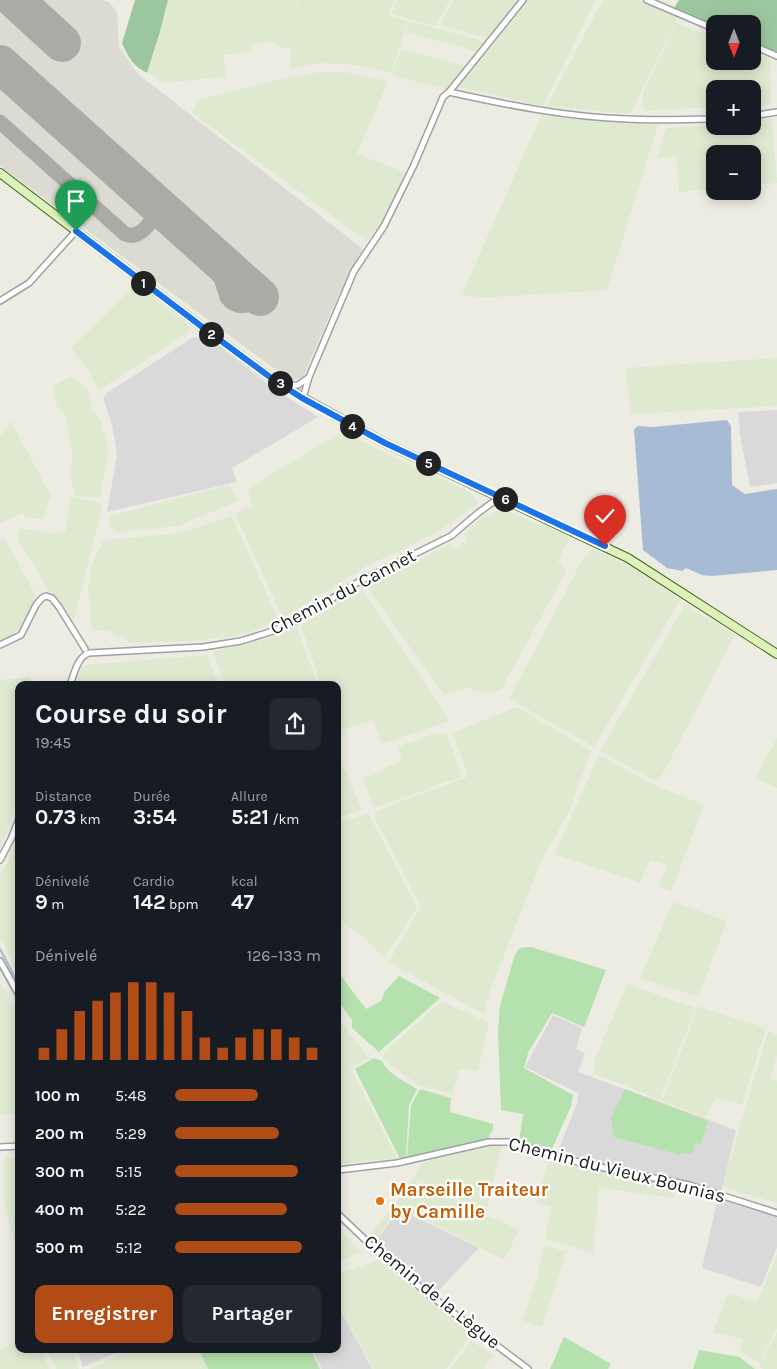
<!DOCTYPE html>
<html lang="fr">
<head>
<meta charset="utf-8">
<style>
  :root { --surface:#171b24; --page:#242831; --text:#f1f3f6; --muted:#9ea1a6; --accent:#b24c16 }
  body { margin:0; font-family:Karla,sans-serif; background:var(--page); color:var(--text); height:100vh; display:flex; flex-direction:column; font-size:19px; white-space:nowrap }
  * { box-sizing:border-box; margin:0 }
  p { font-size:16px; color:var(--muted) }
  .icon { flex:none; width:28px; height:28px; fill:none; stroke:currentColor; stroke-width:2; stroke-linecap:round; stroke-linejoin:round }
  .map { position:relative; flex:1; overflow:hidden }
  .side { position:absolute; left:15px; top:681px; width:326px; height:672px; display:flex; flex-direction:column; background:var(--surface); border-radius:10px; box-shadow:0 2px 12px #0003 }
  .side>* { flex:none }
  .needle { width:32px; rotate:180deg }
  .buttons { position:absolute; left:706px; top:15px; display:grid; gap:10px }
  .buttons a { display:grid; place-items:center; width:55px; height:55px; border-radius:10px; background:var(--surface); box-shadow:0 2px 12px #0003; font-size:25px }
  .pin { position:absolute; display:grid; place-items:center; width:42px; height:42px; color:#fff; margin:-51px -21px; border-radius:50% 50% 50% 0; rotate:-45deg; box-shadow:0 0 5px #0007 }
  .pin .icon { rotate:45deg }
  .km { position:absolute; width:25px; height:25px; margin:-12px; border-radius:50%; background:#222; color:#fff; font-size:14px; line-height:25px; text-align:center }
  .round { display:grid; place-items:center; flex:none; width:52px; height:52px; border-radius:10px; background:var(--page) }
  .head { display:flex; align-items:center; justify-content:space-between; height:85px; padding:0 20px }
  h1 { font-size:28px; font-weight:700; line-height:38px }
  .stats { display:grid; grid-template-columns:repeat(3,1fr); gap:8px; height:85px; padding:5px 20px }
  .stats div { display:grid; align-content:center }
  .stats b { font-size:21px; font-weight:700 }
  .stats small { font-size:14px; font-weight:400 }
  .stats p { font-size:14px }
  .chart { height:140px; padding:10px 20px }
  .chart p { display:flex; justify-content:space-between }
  .chart svg { width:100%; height:90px; margin-top:5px; stroke:var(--accent); stroke-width:6 }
  .action { display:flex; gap:10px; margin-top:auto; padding:10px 20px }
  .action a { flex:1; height:58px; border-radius:10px; background:var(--accent); color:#fff; font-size:20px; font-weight:700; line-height:58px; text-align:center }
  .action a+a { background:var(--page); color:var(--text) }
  ul { padding:0 20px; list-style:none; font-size:16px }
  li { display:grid; grid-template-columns:80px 60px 1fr; align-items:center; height:38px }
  li i { height:12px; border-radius:6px; background:var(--accent) }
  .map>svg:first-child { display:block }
  .residential { fill:#dad9d9 }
  .airport { fill:#dbdbd4 }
  .farmland { fill:#dfe9d0 }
  .grass { fill:#b5e1ae }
  .forest { fill:#9cc79e }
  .water { fill:#a8bbd5 }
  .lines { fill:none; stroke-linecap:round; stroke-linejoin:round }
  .stream { stroke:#a8bbd5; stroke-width:2 }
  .taxiway { stroke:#ababa6; stroke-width:15 }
  .runway { stroke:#ababa6; stroke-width:38 }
  .minor-casing { stroke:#a0a0a0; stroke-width:8 }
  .secondary-casing { stroke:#3f6511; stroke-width:10 }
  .minor { stroke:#fff; stroke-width:5 }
  .secondary { stroke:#dcf1bc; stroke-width:8 }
  .route-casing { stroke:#fff; stroke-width:10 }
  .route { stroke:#1a73e8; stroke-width:6 }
  .food-dot { fill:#e8710a; stroke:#fff; stroke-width:2 }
  .labels { text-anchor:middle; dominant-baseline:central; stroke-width:4.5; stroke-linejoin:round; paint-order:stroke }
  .street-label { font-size:19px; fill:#1c1c1c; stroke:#fff }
  .food-label { font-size:19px; font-weight:bold; fill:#c56008; stroke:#fff; text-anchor:start }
</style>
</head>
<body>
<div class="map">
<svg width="777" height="1369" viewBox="0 0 777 1369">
  <rect width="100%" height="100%" fill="#ecece3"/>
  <g class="residential">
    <path d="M206 336 270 386 318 417 232 468 237 482 107 512 117 455 112 424 103 399 107 393 192 338 196 337 203 340Z"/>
    <path d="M777 410V483L750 487 740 435 738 412Z"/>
    <path d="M553 1015 582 1028 576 1049 585 1054 578 1070 581 1073 736 1130 721 1193 693 1183 557 1153 578 1101V1093L525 1067Z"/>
    <path d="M718 1197 777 1216V1247L761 1287 702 1268Z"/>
    <path d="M399 1209 479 1248 434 1295 374 1245Z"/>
    <path d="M338 1305 372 1369H322L312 1350H338Z"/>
    <path d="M78 1350H123L83 1367Z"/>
  </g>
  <path class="airport" d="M0 0H100L109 2 117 12 119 47 138 74 363 249 337 299 303 377 291 381 0 166Z"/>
  <g class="farmland">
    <path d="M168 0H298L296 15 299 0H395L388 15 408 21 391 73 356 65 322 63 289 69 292 49 279 47 273 42 253 43 251 52 224 55 225 77 164 83 148 73 161 33Z"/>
    <path d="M397 0H450L436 26 391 14Z"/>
    <path d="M453 0H518L489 39 440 25Z"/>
    <path d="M526 0H596L543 106 458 87Z"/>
    <path d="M603 0H639L678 17 630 114 547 106Z"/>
    <path d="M409 21 486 42 478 52 406 32Z"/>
    <path d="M676 23 715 38V61H752L753 52 770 59 771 105 753 106 752 89H715V107L644 111 643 92Z"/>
    <path d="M401 49 466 66 447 90 392 75Z"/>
    <path d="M320 72H345L388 81 357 154 405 172 382 223 366 241 192 113 197 100 290 77Z"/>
    <path d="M541 116 658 125 607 290 479 298 462 294Z"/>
    <path d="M772 119 777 183 753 185 752 154H715V189L679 192 677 157H658L666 128 715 125V126H752L753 121Z"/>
    <path d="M136 284 190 327 188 333 99 390 87 369 71 348Z"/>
    <path d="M777 358V406L631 414 625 368Z"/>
    <path d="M72 376 88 389 92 410 101 421 109 450 100 498 75 496 71 480 72 450 65 415 57 407 53 385Z"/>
    <path d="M11 421 51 496 43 519 26 518 23 513 0 524V466L2 470 0 465V436Z"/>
    <path d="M339 434 350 436 366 443 471 493 478 504 438 532 363 568 283 618 235 514 252 505 248 490 253 486 296 459Z"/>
    <path d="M229 485 238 501 178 526 117 532 109 525V516Z"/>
    <path d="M71 497 103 503 74 620 50 592 18 540V531L21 528 49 533 65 532Z"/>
    <path d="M498 510 516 514 537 524 545 525 570 537 558 561 566 572 501 690 490 692 474 691 470 687 444 695 367 587 450 544 457 549 466 540 464 534 481 518Z"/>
    <path d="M232 516 278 620 251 632 224 638 188 641 131 643 109 631 92 630 88 588 92 565 102 542 108 540 179 533Z"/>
    <path d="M5 538 37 598 21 627 10 637 0 641V539Z"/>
    <path d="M592 549 632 567 680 600 594 747 509 699 584 557Z"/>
    <path d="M362 590 421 676 450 721 382 744 373 720 342 730 338 722V685H321L301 625Z"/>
    <path d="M685 605 735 635 660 779 653 780 600 751Z"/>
    <path d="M296 626 318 685H226L213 652 270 638Z"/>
    <path d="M207 655 219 685H75L82 667 86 665Z"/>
    <path d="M29 677 33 685H19V795L0 850V680Z"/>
    <path d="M517 707 591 751 570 809 540 864 490 991 485 1012 481 1013 422 980 398 968 389 961 421 907 375 818V811L465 778 468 775 452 733Z"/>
    <path d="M437 733H446L461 773V777L374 808 363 778 383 772V769L402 761 398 747Z"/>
    <path d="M777 738V788L755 778Z"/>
    <path d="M599 755 652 784 704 805 671 892 658 886 667 865 650 860 640 883 555 854Z"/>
    <path d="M343 766 362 810 338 818V768Z"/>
    <path d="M368 813 417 907 384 958 364 938 338 917V823Z"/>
    <path d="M19 834V971L17 973 0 936V876L8 862Z"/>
    <path d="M673 902 727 921 698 997 640 978Z"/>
    <path d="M0 983 19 1013V1090L17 1092 19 1097V1112L0 1115Z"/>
    <path d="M627 984 696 1008 660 1100 593 1073 596 1056Z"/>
    <path d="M442 1001 489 1023 478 1070H460L452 1094 419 1085 383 1060 384 1052Z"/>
    <path d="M698 1006 766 1028 742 1105 716 1097 706 1118 662 1101Z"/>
    <path d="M338 1019 370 1059 350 1067 397 1158 338 1164Z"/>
    <path d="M768 1031 777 1035V1055L770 1078 777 1081V1203L722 1187Z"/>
    <path d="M491 1144H502L486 1212 413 1179 421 1163Z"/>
    <path d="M6 1157 19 1159V1257L4 1203 3 1163Z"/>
    <path d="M550 1157 675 1186 674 1198 599 1188 593 1253 545 1239 552 1207 536 1202Z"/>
    <path d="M413 1180 519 1230 504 1260 399 1207 395 1204Z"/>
    <path d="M393 1205 398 1209 375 1243 368 1238Z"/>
    <path d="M338 1229 362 1252 338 1262Z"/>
    <path d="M545 1245 566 1252 542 1327 522 1320 537 1278Z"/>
    <path d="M777 1254V1328L759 1363 740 1350 743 1339 713 1332 728 1293 757 1302Z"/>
    <path d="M378 1260 472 1334 446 1369H373L338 1303V1274Z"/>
    <path d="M777 1332V1369H763L759 1365Z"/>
    <path d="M19 1339V1350H40L50 1369H0V1349Z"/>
    <path d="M471 1340 493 1356 484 1369H451Z"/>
    <path d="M47 1350H73L79 1369H56Z"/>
    <path d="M136 1350H199L208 1369H90L126 1351Z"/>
  </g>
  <g class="grass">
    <path d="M531 947 606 970 584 1027 552 1013 528 1053 524 1068 573 1095 571 1106 551 1151 519 1142 523 1114 501 1110 498 1032 500 1006 515 954 520 948Z"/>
    <path d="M338 972 366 1009 381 1001 385 991 399 976 440 998 379 1052 352 1028V1020L338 1001Z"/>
    <path d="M374 1058 382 1061C389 1075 404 1081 417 1089L409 1105 406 1159H400L355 1069Z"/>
    <path d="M420 1089 451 1098 450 1112 493 1124V1129L487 1140 407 1159 411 1105Z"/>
    <path d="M625 1089 708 1121 701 1145 695 1143 692 1155 681 1152 680 1155 614 1137 611 1118Z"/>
    <path d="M564 1337 611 1364 608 1369H550Z"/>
    <path d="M199 1350H311L320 1369H208Z"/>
    <path d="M699 1350 739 1357 755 1369H693Z"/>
  </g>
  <g class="forest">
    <path d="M135 0H168L160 32 147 73C132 65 129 58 122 43Z"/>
    <path d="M679 0H777V53L753 43 752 24H715V26L674 8Z"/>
  </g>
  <path class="water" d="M727 420 731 426 732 485 745 494 777 489V570L712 576 702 575 686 568 682 571 667 568 643 550 634 429 638 426 652 427Z"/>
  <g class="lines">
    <g class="stream">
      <path d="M0 949 19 985"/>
      <path d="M0 968 19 1001"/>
    </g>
    <g class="taxiway">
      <path d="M0 122 125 234C141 241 152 219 161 208"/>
      <path d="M214 256 227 297C235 309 253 309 256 294"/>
    </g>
    <g class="runway">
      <path d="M15 0 62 43"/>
      <path d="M0 64 260 297"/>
    </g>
    <defs>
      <g id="minor">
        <path d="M647 0 715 29"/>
        <path d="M752 45 777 56"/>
        <path d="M449 92C508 105 566 117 627 119 656 121 686 119 715 119"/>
        <path d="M752 116 777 112"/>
        <path d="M0 301 29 283 76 231"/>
        <path d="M284 386 298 385 308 378"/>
        <path d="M303 398 309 377 354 271 384 226 414 165 443 97 449 92 523 0"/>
        <path d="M0 645 21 635 36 605 42 598 46 596 52 598 59 607 85 649"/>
        <path d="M70 685C74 675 77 657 89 653L203 647 241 641 273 631 296 621 360 581 451 536 478 513 500 497"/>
        <path d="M0 860 11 839 19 819"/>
        <path d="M0 961 19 995"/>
        <path d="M0 1147 19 1146"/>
        <path d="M338 1170 397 1163 489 1142H509L585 1164 689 1185 777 1213"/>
        <path d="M338 1214 378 1252 427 1293 528 1369"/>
      </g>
      <path id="secondary" d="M0 173 205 329 274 380 303 398 385 443 628 558 777 654"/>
    </defs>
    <use href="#minor" class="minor-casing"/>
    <use href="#secondary" class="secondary-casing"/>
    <use href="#minor" class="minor"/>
    <use href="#secondary" class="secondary"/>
  </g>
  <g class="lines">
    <defs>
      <path id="route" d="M76 231 205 329 274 380 302 398 385 443 605 546"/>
    </defs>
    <use href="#route" class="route-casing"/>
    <use href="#route" class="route"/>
  </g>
  <circle class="food-dot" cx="380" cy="1201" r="5"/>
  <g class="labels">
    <g class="street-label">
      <text transform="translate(343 592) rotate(-28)">Chemin du Cannet</text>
      <text transform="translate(617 1170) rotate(14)">Chemin du Vieux Bounias</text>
      <text transform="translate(432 1292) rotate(39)">Chemin de la Lègue</text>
    </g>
    <g class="food-label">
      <text x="390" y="1190">Marseille Traiteur<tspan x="390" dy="22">by Camille</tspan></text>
    </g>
  </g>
</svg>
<div class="buttons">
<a><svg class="needle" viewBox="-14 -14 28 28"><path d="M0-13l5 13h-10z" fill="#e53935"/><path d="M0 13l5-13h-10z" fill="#9ea1a6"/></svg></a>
<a>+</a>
<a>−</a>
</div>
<div class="pin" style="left:76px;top:231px;background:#1e9e55"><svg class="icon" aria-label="arrive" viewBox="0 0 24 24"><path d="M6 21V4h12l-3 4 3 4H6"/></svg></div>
<div class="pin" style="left:605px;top:546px;background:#d93025"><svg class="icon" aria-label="check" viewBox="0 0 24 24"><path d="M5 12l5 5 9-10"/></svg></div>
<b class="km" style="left:143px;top:283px">1</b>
<b class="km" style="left:211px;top:334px">2</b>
<b class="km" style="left:280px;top:383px">3</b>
<b class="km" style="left:352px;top:426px">4</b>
<b class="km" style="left:428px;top:463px">5</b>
<b class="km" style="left:505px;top:499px">6</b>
<section class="side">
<div class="head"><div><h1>Course du soir</h1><p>19:45</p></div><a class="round"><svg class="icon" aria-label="share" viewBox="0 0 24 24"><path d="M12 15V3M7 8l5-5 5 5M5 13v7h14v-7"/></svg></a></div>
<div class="stats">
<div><p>Distance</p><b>0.73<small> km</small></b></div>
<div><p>Durée</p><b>3:54</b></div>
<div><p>Allure</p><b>5:21<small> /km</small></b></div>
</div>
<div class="stats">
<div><p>Dénivelé</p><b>9<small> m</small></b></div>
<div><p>Cardio</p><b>142<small> bpm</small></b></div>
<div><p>kcal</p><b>47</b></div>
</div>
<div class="chart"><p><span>Dénivelé</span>126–133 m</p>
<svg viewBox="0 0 160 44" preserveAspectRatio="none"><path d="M5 44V38M15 44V29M25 44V20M35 44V15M45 44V11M55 44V6M65 44V6M75 44V11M85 44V20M95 44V33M105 44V38M115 44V33M125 44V29M135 44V29M145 44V33M155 44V38"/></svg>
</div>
<ul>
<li><b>100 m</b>5:48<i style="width:57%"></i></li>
<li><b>200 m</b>5:29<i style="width:71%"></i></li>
<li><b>300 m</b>5:15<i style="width:84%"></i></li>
<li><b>400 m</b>5:22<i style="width:77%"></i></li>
<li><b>500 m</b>5:12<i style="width:87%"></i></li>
</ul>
<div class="action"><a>Enregistrer</a><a>Partager</a></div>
</section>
</div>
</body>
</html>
